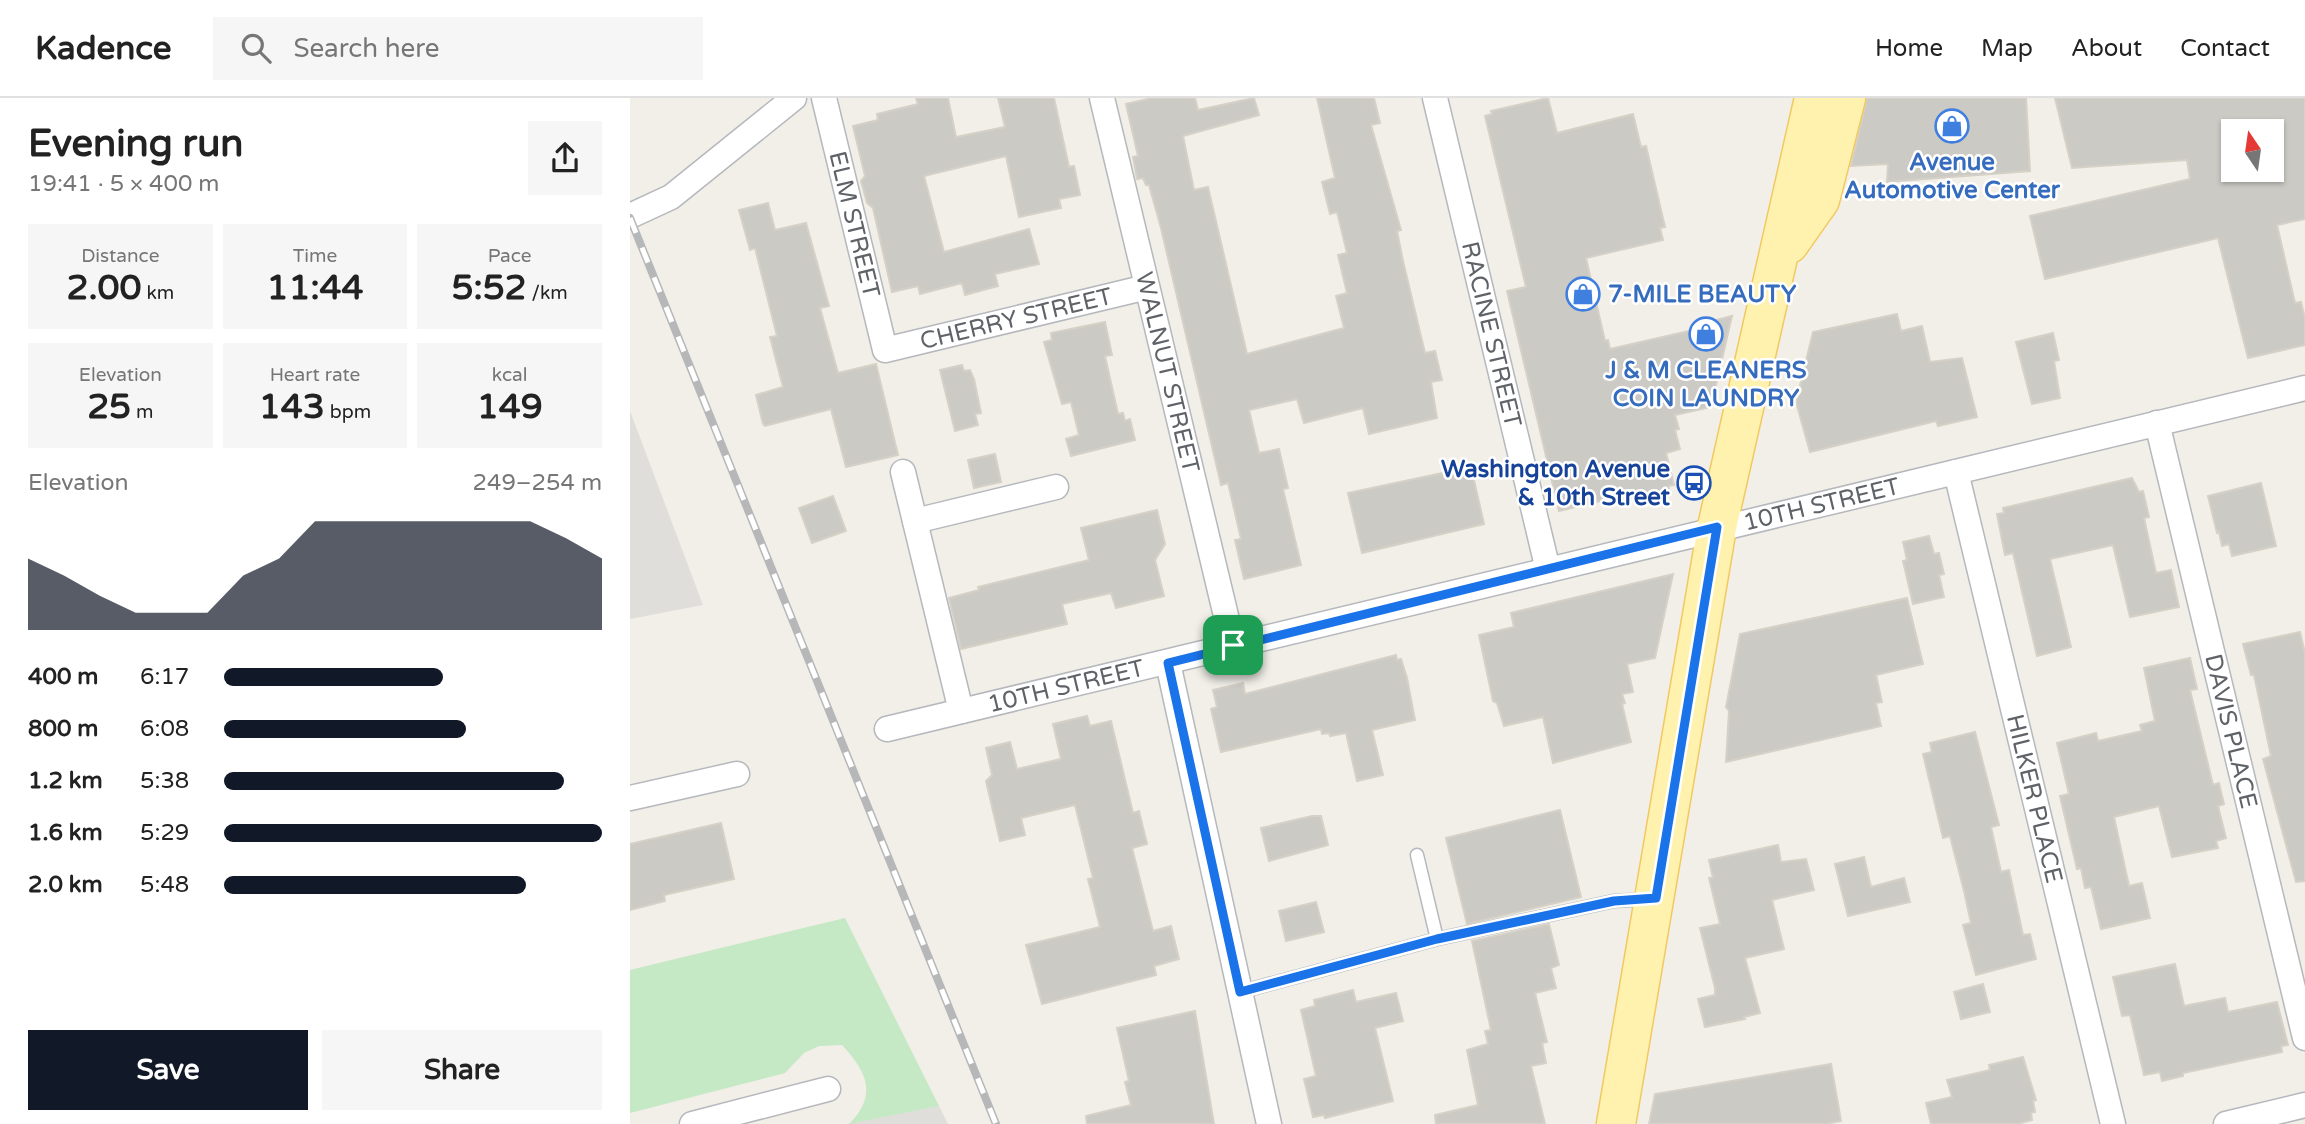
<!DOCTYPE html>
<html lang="en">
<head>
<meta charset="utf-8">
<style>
  :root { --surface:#fff; --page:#f6f6f6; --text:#222; --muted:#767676; --line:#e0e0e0; --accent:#111827 }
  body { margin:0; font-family:"Varela Round",sans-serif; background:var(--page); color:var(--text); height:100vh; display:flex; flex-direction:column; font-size:26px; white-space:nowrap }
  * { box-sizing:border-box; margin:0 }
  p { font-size:23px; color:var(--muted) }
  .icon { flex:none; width:38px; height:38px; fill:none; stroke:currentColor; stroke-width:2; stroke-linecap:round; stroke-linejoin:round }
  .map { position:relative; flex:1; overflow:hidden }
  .panel { display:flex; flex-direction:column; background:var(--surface); width:630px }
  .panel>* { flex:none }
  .needle { width:46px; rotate:347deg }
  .tools { position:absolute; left:1591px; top:21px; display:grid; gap:14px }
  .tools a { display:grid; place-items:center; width:63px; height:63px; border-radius:0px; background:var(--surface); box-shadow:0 2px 5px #0004; font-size:35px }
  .pin { position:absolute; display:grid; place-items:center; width:60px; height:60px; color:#fff; margin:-30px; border-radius:14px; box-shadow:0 4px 10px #0006 }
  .round { display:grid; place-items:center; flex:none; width:74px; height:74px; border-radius:0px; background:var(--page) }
  .headline { display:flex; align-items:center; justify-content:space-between; height:119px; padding:0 28px }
  h1 { font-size:38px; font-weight:700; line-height:52px }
  .metrics { display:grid; grid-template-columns:repeat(3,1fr); gap:10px; height:119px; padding:7px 28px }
  .metrics div { display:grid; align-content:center; border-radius:0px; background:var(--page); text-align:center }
  .metrics b { font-size:35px; font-weight:700 }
  .metrics small { font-size:19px; font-weight:400 }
  .metrics p { font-size:19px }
  .chart { height:196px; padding:14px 28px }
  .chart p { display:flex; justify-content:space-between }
  .chart svg { width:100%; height:126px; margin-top:7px; fill:var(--accent); opacity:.7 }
  .primary-button { display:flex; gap:14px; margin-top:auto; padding:14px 28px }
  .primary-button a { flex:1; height:80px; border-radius:0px; background:var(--accent); color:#fff; font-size:28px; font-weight:700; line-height:80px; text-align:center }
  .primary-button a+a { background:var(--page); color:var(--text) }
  ul { padding:0 28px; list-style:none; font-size:23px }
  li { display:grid; grid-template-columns:112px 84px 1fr; align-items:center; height:52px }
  li i { height:18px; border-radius:9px; background:var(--accent) }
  header { display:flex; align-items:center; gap:42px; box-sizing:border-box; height:98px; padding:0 35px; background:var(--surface); border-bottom:2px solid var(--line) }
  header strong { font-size:33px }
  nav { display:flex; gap:38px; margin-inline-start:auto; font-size:24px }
  .search { width:490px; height:63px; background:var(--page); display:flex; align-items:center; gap:18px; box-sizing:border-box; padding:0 24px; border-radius:0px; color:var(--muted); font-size:26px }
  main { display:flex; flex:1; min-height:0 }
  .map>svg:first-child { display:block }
  .industrial { fill:#e0deda }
  .green { fill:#c5e8c5 }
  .building { fill:#cccac5; stroke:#d6d1c6; stroke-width:2; fill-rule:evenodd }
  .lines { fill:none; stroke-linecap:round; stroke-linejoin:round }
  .lane-casing { stroke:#b5b8bc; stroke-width:15 }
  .street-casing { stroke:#b5b8bc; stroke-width:27 }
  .primary-casing { stroke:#f2c960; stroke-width:41 }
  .lane { stroke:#fff; stroke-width:12 }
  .street { stroke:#fff; stroke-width:24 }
  .primary { stroke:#fff2af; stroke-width:38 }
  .rail-casing { stroke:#b6b7b8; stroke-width:8 }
  .rail { stroke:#fff; stroke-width:5; stroke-dasharray:16; stroke-linecap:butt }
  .route-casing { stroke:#fff; stroke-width:14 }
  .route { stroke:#1a73e8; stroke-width:9 }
  .labels { text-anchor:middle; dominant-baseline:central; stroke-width:5; stroke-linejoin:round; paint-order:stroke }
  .shop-label { font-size:24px; font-weight:bold; fill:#366cbe; stroke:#fff }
  .street-label { font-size:24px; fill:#5f6368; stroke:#fff }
  .transit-label { font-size:24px; font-weight:bold; fill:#164399; stroke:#fff; text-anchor:end }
</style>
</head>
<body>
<header>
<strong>Kadence</strong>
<div class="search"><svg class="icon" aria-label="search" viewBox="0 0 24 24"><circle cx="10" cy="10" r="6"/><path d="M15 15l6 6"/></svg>Search here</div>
<nav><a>Home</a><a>Map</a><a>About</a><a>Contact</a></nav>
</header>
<main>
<section class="panel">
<div class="headline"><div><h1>Evening run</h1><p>19:41 · 5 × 400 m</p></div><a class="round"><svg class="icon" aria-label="share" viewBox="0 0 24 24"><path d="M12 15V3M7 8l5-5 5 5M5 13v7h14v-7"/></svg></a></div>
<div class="metrics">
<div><p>Distance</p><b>2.00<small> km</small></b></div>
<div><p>Time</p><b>11:44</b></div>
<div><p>Pace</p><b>5:52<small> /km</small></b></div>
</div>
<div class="metrics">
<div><p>Elevation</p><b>25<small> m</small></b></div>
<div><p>Heart rate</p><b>143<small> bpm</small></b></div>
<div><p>kcal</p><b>149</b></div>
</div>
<div class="chart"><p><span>Elevation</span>249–254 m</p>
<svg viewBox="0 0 160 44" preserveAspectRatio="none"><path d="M0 44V19L10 25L20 32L30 38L40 38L50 38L60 25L70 19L80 6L90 6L100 6L110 6L120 6L130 6L140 6L150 12L160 19V44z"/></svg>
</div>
<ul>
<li><b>400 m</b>6:17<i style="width:58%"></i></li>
<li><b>800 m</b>6:08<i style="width:64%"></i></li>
<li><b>1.2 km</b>5:38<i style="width:90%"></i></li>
<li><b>1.6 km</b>5:29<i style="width:100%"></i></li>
<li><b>2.0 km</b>5:48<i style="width:80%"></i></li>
</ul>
<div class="primary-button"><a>Save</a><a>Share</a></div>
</section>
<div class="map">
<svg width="1675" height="1026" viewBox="0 0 1675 1026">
  <rect width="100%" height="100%" fill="#f1efe8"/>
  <g class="industrial">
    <path d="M0 313 73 507 0 521Z"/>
    <path d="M309 1008 318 1026H217Z"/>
  </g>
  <path class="green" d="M215 820 309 1008 219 1026C248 997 237 974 212 947L189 948 174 955 155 975 0 1015V872Z"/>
  <g class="building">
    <path d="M286 0H318L326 39 375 29 368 0H424L439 69 444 68 450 97 429 101 431 110 389 119 376 58 294 78 314 154 399 131 409 166 365 176 368 188 335 197 332 185 290 196 288 188 262 194 243 110 237 105 231 83 235 78 223 28 248 22 247 16 288 6Z"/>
    <path d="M522 0H565L568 12 624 0 629 17 553 38 564 92 578 89 617 256 714 230 706 198 717 195 708 157 717 155 707 114 700 116 692 84 705 80 687 0H744L750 25 741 27 771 132 767 133 773 163 795 255 805 253 812 282 801 284 807 320 739 336 733 310 674 325 667 301 619 312 629 355 649 351 658 390 653 391 671 467 614 481 605 442 611 441 598 385 591 387 531 130 519 87H516L513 80 507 81 503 59 508 58 496 6Z"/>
    <path d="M918 0 927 35 1003 16 1011 49 1016 48 1035 129 1030 130 1033 142 956 160 975 243 978 242 980 251 1072 230 1071 226 1102 218 1081 309 1045 317 1049 331 1045 332 1050 351 1036 355 1044 387 1038 388 1040 393 980 407 979 401 929 413 877 193 896 189 855 18 862 16 861 13Z"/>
    <path d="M1237 0H1396L1400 73 1257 84 1258 66 1221 68Z"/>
    <path d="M1425 0H1675V121L1647 127 1665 205 1671 204 1675 220V247L1618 260 1588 140 1415 181 1400 118 1560 81 1557 62 1442 70ZM1603 33H1642V72H1603Z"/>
    <path d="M138 105 145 132 176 125 199 208 190 210 208 275 246 266 268 357 216 369 201 311 135 328 133 326 126 297 153 289 140 239 147 238 125 150 120 152 109 112Z"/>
    <path d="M1267 216 1271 233 1292 228 1300 264 1332 260 1347 319 1308 328 1306 323 1180 354 1166 304 1183 234Z"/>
    <path d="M475 224 482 257 475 258 488 316 493 315 495 323 500 321 505 342 441 358 436 341 449 337 441 304 432 306 414 244 422 242 421 235Z"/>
    <path d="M1423 235 1429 262 1424 263 1430 300 1402 306 1386 244Z"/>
    <path d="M332 267 334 273 340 272 344 281 351 315 345 316 348 327 325 333 310 272Z"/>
    <path d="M365 356 371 384 344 390 338 362Z"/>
    <path d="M841 369 854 426 732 455 718 395Z"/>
    <path d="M1502 380 1509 394 1513 393 1519 419 1514 420 1526 475 1541 472 1549 509 1500 519 1483 447 1420 461 1441 549 1407 558 1383 455 1375 457 1367 416 1374 415 1373 410Z"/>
    <path d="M1631 385 1646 448 1602 458 1599 446 1592 448 1589 434 1587 435 1578 398Z"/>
    <path d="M203 398 216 433 182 445 169 410Z"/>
    <path d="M527 412 535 446 525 462 534 498 486 510 481 495 432 506 437 526 331 551 319 500 349 492 348 489 459 462 451 430Z"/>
    <path d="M1299 438 1304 456 1309 455 1314 476 1309 477 1314 499 1283 506 1273 463 1277 462 1273 444Z"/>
    <path d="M1043 476 1025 560 997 566 1003 594 992 596 995 605 992 606 1001 644 923 665 913 619 874 628 867 605 863 603 849 537 884 529 881 515Z"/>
    <path d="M1277 500 1293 566 1246 577 1252 604 1246 605 1251 628 1096 664 1099 613 1096 609 1110 536Z"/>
    <path d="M1670 534 1675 555V783L1666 784 1633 661 1641 658 1624 577H1621L1613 546Z"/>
    <path d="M766 557 767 562 771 561 777 580 785 622 742 632 753 677 727 683 716 635 700 638 699 635 692 636 691 631 591 654 581 611 587 609 583 592 613 585 615 596Z"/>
    <path d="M1560 560 1567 591 1560 592 1583 687 1589 685 1594 706 1588 708 1596 740 1586 743 1588 750 1542 759 1529 708 1484 719 1499 788 1512 785 1520 820 1471 831 1461 789 1455 790 1451 770 1447 771 1430 698 1439 696 1427 645 1466 635 1468 643 1512 633 1510 627 1525 623 1514 570Z"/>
    <path d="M457 618 460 628 481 623 503 715 509 713 517 746 502 750 523 833 541 828 549 861 524 868 526 877 412 906 396 847 470 829 458 781 463 780 445 707 391 720 395 737 370 743 356 683 362 677 356 650 380 644 387 671 431 661 423 626Z"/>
    <path d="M1345 634 1369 727 1361 729 1371 774 1379 772 1393 837 1400 836 1406 861 1346 877 1333 827 1341 825 1334 793 1320 738 1313 740 1293 656 1302 654 1300 645Z"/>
    <path d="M930 712 951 799 837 826 816 740Z"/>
    <path d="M682 718H691L698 747 639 763 631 730Z"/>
    <path d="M91 725 104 781 34 797 35 803 0 812V746Z"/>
    <path d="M1148 747 1151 764 1176 761 1184 792 1142 802 1154 851 1115 860 1130 915 1114 919 1115 921 1075 929 1068 901 1085 897V890L1070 830 1090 826 1079 780H1083L1079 762Z"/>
    <path d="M1234 759 1241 789 1274 780 1280 804 1218 818 1205 766Z"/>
    <path d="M686 804 694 834 656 843 649 813Z"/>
    <path d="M919 826 929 867 921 870 926 890 905 895 917 944 912 945 916 965 901 968 915 1026H806L805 1017 848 1007 837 952 858 946 855 933 861 932 842 843Z"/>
    <path d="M1545 866 1554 908 1595 900 1598 914 1647 904 1658 947 1651 948 1652 954 1553 975V978L1532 983 1530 974 1514 977 1500 917 1492 918 1483 879Z"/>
    <path d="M1353 886 1360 914 1331 921 1324 894Z"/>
    <path d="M723 892 726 904 766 895 773 923 745 930 763 1003 695 1020 694 1017 683 1019 674 981 686 978 671 912 685 908 684 902Z"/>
    <path d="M565 913 584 1026H457L456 1018 501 1007 495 984 499 983 487 930Z"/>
    <path d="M1393 959 1406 1002 1403 1003 1405 1014 1401 1015 1402 1022 1387 1026H1301L1296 1005 1322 999 1317 982 1360 972 1359 967Z"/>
    <path d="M1201 966 1211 1023 1195 1026H1019L1025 996Z"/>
  </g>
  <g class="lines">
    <defs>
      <g id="lane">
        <path d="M787 757 807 841"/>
        <path d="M610 894 807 841 984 803 1019 801"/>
      </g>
      <g id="street">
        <path id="s1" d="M194 0 255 252 517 189"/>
        <path id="s2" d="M472 0 603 547"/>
        <path id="s3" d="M805 0 918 472"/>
        <path d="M0 118 41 99 164 0"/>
        <path id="s4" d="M1527 325 1675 940"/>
        <path d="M273 374 331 613"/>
        <path id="s5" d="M1326 374 1483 1026"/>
        <path d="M285 423 426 389"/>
        <path d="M538 565 639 1026"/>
        <path id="s6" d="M257 631 1675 290"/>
        <path d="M0 700 107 676"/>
        <path d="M62 1026 198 991"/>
        <path d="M1596 1026 1675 1007"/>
      </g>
      <g id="primary">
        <path d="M1159 146 1190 102 1216 0"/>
        <path d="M986 1026 1087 429 1184 0"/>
      </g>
    </defs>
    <use href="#lane" class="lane-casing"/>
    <use href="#street" class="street-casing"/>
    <use href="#primary" class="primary-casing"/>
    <use href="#lane" class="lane"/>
    <use href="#street" class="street"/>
    <use href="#primary" class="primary"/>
    <defs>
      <path id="rail" d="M0 120 366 1026"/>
    </defs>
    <use href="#rail" class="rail-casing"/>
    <use href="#rail" class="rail"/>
  </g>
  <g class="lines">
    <defs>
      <path id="route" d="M1087 429 1026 800 984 803 807 841 610 894 538 565Z"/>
    </defs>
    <use href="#route" class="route-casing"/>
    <use href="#route" class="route"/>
  </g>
  <defs>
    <symbol id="shop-ring" viewBox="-11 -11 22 22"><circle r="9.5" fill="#fff" stroke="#3f7fe0" stroke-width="1.5"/><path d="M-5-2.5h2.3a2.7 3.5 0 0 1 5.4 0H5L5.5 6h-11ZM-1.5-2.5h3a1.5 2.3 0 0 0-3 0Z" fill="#3f7fe0"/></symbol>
    <symbol id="bus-ring" viewBox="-11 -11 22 22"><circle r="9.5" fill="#fff" stroke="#1a4fb4" stroke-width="1.5"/><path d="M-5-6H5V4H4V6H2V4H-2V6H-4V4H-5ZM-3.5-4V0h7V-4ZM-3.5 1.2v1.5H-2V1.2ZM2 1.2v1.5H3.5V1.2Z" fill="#1a4fb4"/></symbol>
  </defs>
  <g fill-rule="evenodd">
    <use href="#shop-ring" x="1303" y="9" width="38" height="38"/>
    <use href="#shop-ring" x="934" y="177" width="38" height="38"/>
    <use href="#shop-ring" x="1057" y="217" width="38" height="38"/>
    <use href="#bus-ring" x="1045" y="366" width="38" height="38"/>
  </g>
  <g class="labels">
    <g class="shop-label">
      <text x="1322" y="64">Avenue<tspan x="1322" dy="28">Automotive Center</tspan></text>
      <text x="978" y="196" text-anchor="start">7-MILE BEAUTY</text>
      <text x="1076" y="272">J &amp; M CLEANERS<tspan x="1076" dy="28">COIN LAUNDRY</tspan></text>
    </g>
    <g class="street-label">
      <text stroke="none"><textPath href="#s1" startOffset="130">ELM STREET</textPath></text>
      <text stroke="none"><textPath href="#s1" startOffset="394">CHERRY STREET</textPath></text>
      <text stroke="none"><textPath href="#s3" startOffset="243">RACINE STREET</textPath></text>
      <text stroke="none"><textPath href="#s2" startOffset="282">WALNUT STREET</textPath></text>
      <text stroke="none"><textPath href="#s6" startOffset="961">10TH STREET</textPath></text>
      <text stroke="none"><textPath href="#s6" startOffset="184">10TH STREET</textPath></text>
      <text stroke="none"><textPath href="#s4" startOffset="317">DAVIS PLACE</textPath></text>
      <text stroke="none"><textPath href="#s5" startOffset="336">HILKER PLACE</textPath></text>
    </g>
    <g class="transit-label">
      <text x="1040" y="371">Washington Avenue<tspan x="1040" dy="28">&amp; 10th Street</tspan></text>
    </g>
  </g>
</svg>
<div class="tools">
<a><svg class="needle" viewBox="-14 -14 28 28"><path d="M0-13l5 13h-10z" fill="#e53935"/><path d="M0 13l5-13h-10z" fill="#767676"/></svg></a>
</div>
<div class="pin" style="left:603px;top:547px;background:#1e9e55"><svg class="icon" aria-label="arrive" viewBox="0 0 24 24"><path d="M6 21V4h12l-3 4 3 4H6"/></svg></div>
</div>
</main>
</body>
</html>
